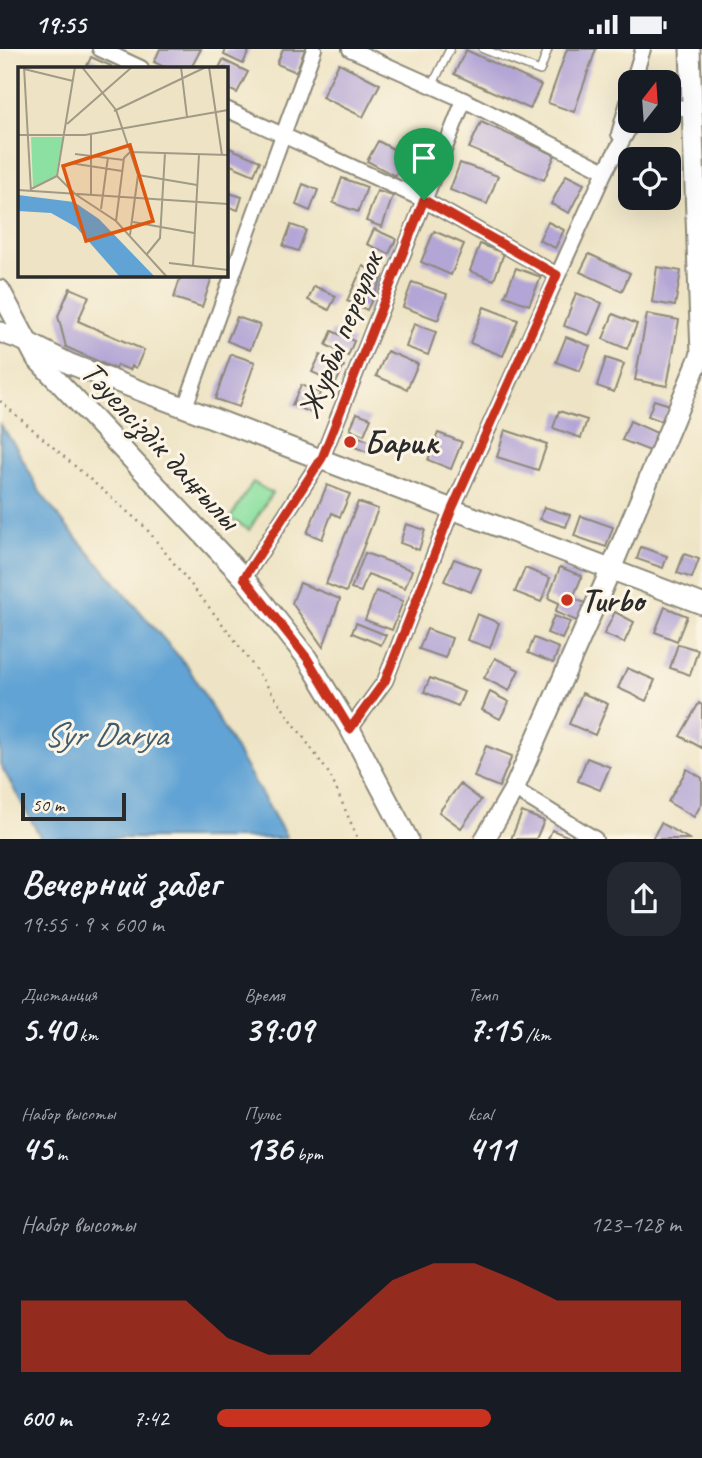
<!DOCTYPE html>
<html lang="ru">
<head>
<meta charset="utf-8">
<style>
  :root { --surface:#171b24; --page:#242831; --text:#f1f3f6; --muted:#9ea1a6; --accent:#c8321e }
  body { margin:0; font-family:Caveat,sans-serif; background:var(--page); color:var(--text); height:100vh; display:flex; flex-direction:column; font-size:26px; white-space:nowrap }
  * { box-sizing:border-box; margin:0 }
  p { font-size:23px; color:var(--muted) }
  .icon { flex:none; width:38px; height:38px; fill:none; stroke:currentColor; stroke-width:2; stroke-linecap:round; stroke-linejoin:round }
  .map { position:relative; height:790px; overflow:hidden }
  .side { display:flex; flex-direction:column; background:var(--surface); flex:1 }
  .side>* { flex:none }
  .needle { width:46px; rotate:17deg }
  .controls { position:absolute; left:618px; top:21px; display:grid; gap:14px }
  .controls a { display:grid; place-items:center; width:63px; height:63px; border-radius:14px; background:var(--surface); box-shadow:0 7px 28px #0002; font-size:35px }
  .scale { position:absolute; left:21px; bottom:18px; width:105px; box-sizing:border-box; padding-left:7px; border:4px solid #2b2b2b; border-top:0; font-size:19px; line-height:24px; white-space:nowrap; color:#2b2b2b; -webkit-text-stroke:5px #fcf5e5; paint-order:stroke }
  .pin { position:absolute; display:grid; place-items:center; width:60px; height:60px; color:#fff; margin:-72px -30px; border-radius:50% 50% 50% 0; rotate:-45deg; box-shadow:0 0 7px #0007 }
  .pin .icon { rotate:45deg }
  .round { display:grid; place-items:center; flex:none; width:74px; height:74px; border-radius:21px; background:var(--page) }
  .overview { display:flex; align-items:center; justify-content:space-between; height:119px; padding:0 21px }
  h1 { font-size:38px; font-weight:700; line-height:52px }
  .metrics { display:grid; grid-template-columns:repeat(3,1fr); gap:10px; height:119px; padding:7px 21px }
  .metrics div { display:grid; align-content:center }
  .metrics b { font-size:35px; font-weight:700 }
  .metrics small { font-size:19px; font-weight:400 }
  .metrics p { font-size:19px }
  .chart { height:196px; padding:14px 21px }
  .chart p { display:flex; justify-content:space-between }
  .chart svg { width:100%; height:126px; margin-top:7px; fill:var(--accent); opacity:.7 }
  ul { padding:0 21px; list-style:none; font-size:23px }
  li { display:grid; grid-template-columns:112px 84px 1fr; align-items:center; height:52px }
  li i { height:18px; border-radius:9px; background:var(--accent) }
  .status { display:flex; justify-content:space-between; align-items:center; height:49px; padding:0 35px; background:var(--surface); direction:ltr }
  .status svg { height:19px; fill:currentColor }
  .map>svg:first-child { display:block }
  .green { fill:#8ce0a1; stroke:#5c8666; stroke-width:2 }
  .water { fill:#60a3d4; stroke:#466780; stroke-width:2 }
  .building { fill:#b3a5d6 }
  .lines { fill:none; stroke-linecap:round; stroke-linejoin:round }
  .service-casing { stroke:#8c8878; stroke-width:10 }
  .minor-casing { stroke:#8c8878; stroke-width:18 }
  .tertiary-casing { stroke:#8c8878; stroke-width:23 }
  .path { stroke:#8c8878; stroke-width:2.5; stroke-dasharray:2 5; stroke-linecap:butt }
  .service { stroke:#fff; stroke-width:7 }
  .minor { stroke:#fff; stroke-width:14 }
  .tertiary { stroke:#fff; stroke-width:19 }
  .route-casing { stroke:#fff; stroke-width:14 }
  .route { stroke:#c8321e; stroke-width:9 }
  .poi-dot { fill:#c8321e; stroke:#fcf5e5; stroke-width:2.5 }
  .labels { text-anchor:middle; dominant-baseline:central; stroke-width:6; stroke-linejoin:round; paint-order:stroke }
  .street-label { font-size:33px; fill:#2b2b2b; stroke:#fcf5e5 }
  .poi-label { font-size:33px; font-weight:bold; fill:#2b2b2b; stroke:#fcf5e5; text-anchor:start }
  .water-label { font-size:35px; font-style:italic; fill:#405b6f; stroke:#fcf5e5 }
  .inset-road { fill:none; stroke:#a09a87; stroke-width:2 }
  .view { fill:#df570e; fill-opacity:0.15; stroke:#df570e; stroke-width:3.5 }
  .inset-edge { fill:none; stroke:#2b2b2b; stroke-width:3.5 }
</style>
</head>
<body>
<div class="status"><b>19:55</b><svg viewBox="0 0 49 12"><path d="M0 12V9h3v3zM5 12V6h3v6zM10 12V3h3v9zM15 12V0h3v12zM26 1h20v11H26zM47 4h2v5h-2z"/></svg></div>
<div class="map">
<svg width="702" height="790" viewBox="0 0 702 790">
  <rect width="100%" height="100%" fill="#fcf5e5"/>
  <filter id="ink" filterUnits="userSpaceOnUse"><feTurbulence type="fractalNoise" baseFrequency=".0143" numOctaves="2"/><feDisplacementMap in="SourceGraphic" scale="14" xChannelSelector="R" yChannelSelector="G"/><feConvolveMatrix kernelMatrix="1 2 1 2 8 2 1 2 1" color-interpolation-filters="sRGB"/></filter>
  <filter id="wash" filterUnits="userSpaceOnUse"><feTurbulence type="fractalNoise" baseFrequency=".00686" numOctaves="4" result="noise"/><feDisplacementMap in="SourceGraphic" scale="28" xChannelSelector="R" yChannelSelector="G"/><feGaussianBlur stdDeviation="1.57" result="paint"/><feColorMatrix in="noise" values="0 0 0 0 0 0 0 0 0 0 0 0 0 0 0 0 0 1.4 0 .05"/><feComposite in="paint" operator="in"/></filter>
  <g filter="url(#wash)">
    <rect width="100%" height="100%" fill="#eee4c5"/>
    <path class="green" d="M253 433 272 444 249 481 230 469Z"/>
    <path class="water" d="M0 375 16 398 40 443 68 479 188 618 287 789H41L0 715Z"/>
    <g id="blocks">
      <g class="building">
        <path d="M160 0H201L191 19H166L154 13Z"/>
        <path d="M226 0H250L243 15 224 6Z"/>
        <path d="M283 0H305L296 23 277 15Z"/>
        <path d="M567 0H596L574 63 548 54Z"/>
        <path d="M466 1 541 36 530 60 454 25Z"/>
        <path d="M91 8 111 17 110 19H86Z"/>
        <path d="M223 11 248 23 237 44 226 39V19H219Z"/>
        <path d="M339 14 380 35 363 68 322 48Z"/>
        <path d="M481 73 555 106 544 131 469 99Z"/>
        <path d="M378 92 406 107 395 127 367 112Z"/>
        <path d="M227 98 260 112 254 126 226 114Z"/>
        <path d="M460 114 498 127 487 155 450 141Z"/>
        <path d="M566 126 584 135 569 164 551 155Z"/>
        <path d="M342 129 367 138 358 163 333 154Z"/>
        <path d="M303 135 318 141 310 162 296 156Z"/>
        <path d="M377 142 393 147 382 178 366 172Z"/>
        <path d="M226 143 242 148 238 161 226 157Z"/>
        <path d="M548 173 564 181 555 199 539 191Z"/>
        <path d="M291 176 306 181 298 202 283 197Z"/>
        <path d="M374 180 396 190 389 205 367 195Z"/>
        <path d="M434 182 464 195 451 226 421 213Z"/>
        <path d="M480 195 504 204 494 231 470 222Z"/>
        <path d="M589 205 630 224 622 242 580 223Z"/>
        <path d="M363 217 383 227 367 261 347 252Z"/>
        <path d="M657 218 681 222 675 257 652 253Z"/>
        <path d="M516 219 541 228 529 256 505 247Z"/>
        <path d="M181 226H205L212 228 202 258 174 249Z"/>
        <path d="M412 233 447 245 438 271 403 258Z"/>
        <path d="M314 237 336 247 329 261 308 251Z"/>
        <path d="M70 239 89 247 78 272 144 301 136 319 132 317 130 321 117 316 115 320 66 298 58 267Z"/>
        <path d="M576 244 602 254 589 286 564 277Z"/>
        <path d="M484 258 518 271 503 307 470 294Z"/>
        <path d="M613 265 637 275 627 300 603 290Z"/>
        <path d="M647 265 679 271 667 337 635 331Z"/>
        <path d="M237 268 260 276 250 301 227 292Z"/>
        <path d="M414 275 436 283 428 306 406 298Z"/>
        <path d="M332 282 354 292 348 307 326 296Z"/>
        <path d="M566 288 590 297 580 322 556 313Z"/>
        <path d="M387 302 418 315 407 340 376 327Z"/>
        <path d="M231 305 255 313 239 358 215 350Z"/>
        <path d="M320 306 344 317 336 334 312 323Z"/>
        <path d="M606 309 624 315 614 343 597 337Z"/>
        <path d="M301 336 320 344 312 364 292 356Z"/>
        <path d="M654 351 670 356 664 373 648 367Z"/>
        <path d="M559 362 587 371 581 389 553 379Z"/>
        <path d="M357 364 371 369 364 386 350 380Z"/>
        <path d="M630 372 657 384 650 402 622 391Z"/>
        <path d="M505 381 547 395 538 421 497 408Z"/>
        <path d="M349 384 371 393 367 403 345 394Z"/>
        <path d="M438 384 462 393 451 420 428 411Z"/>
        <path d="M327 436 350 445 340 468 332 464 322 490 307 484Z"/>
        <path d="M358 453 378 460 346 543 326 535Z"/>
        <path d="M544 458 570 466 566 478 540 470Z"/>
        <path d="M581 467 613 478 606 498 574 487Z"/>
        <path d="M406 475 425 481 419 501 400 494Z"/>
        <path d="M641 498 667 507 663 519 637 510Z"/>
        <path d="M365 504 412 521 405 539 368 525 361 543 351 540Z"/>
        <path d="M684 505 699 510 692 529 677 524Z"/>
        <path d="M454 510 481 520 471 543 444 532Z"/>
        <path d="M560 518 582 527 573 549 585 554 577 572 555 563 559 554 548 549Z"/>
        <path d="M525 519 550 529 541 553 515 543Z"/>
        <path d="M300 534 340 550 323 598 292 554Z"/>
        <path d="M376 542 403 552 392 581 365 571Z"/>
        <path d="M665 558 687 567 677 592 655 583Z"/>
        <path d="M615 563 634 573 624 594 604 585Z"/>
        <path d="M477 565 499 574 490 599 467 591Z"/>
        <path d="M554 567 570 573 562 590 547 584Z"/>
        <path d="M356 574 386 586 381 596 352 584Z"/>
        <path d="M427 580 452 589 445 609 419 600Z"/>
        <path d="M534 589 559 599 553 614 528 604Z"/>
        <path d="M678 595 698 601 690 626 670 619Z"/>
        <path d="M495 609 519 621 509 642 484 629Z"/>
        <path d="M627 619 655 631 646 652 618 639Z"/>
        <path d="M430 629 464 643 458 657 424 643Z"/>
        <path d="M490 643 509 653 500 670 482 661Z"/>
        <path d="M582 644 608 655 595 686 569 675Z"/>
        <path d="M699 654 702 656V699L680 687Z"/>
        <path d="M486 697 512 707 499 738 474 728Z"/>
        <path d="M587 709 610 718 600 741 578 732Z"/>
        <path d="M687 720 702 729V754L694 768 668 753Z"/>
        <path d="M460 735 481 751 461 779 439 763Z"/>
        <path d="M522 763 544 772 536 790H511Z"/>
        <path d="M661 774 689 790H652Z"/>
        <path d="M552 781 572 789V790H548Z"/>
      </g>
    </g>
  </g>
  <g filter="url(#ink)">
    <use href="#blocks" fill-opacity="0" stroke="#8c8878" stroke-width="2"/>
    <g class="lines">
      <defs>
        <g id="service">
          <path d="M483 0 540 22 548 0"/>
          <path d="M432 37 450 0"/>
        </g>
        <g id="minor">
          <path d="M100 0 141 19"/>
          <path d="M350 0 464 51 605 122"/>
          <path d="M633 33 643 0"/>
          <path d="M668 57 691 60"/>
          <path d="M226 60 424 151 557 226"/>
          <path d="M619 85 630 46"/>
          <path d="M185 358 314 0"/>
          <path d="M244 529 322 409 464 51"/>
          <path d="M350 680 385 632 452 460 605 122 633 72"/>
          <path d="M514 740 595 790"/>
        </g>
        <g id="tertiary">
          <path d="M0 241 36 309 244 529 307 609 350 680 408 790"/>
          <path d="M0 283 27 293 70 315 702 555"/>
          <path d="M485 790 514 740 611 520 701 305 690 0"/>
        </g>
      </defs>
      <use href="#service" class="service-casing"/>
      <use href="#minor" class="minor-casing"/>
      <use href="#tertiary" class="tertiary-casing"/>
      <path class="path" d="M0 352 145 478 232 587 330 726 358 790"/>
      <use href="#service" class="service"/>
      <use href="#minor" class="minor"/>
      <use href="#tertiary" class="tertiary"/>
    </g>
  </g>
  <g class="lines" filter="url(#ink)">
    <defs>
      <path id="route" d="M424 151 557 226 452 460 385 632 350 680 307 609 244 529 322 409Z"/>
    </defs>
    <use href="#route" class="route-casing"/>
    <use href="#route" class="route"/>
  </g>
  <g class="poi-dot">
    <circle cx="350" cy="393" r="7"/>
    <circle cx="567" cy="551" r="7"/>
  </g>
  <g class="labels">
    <g class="street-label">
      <text transform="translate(340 286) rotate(-68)">Журбы переулок</text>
      <text transform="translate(161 396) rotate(47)">Тәуелсіздік даңғылы</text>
    </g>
    <g class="poi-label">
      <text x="364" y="393">Барик</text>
      <text x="581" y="551">Turbo</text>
    </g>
    <g class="water-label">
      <text x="105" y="685">Syr Darya</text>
    </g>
  </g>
  <g transform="translate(18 18)">
    <rect width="210" height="210" fill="#eee4c5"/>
    <path d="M13 70H45L38 109 15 120Z" fill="#8ce0a1"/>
    <path d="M0 128 56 135 81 152 137 210H102L58 160 33 146 0 144Z" fill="#60a3d4"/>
    <path class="inset-road" d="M6 0 13 125M64 0 98 43 120 108 112 168M163 0 169 50M191 0 204 88M6 2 55 14M96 44 188 0M49 57 114 0M0 68H67L210 43M112 85 210 88M57 87 106 93M52 96 104 104M120 108 179 118M39 109 57 127 98 154 149 210M13 122 39 109 57 0M0 123 210 137M73 128V67M83 142 90 90M98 154 106 91 112 85M115 155 176 166M129 187 142 171 147 86M151 196 210 203M175 199 181 87"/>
    <path class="view" d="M112 78 135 154 68 174 45 99Z"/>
    <rect width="210" height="210" class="inset-edge"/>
  </g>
</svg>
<div class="controls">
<a><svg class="needle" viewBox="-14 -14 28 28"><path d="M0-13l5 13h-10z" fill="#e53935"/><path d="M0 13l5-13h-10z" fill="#9ea1a6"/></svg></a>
<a><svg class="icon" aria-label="locate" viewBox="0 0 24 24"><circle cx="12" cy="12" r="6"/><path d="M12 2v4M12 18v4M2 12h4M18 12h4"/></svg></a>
</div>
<div class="scale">50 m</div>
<div class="pin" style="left:424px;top:151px;background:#1e9e55"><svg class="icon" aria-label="arrive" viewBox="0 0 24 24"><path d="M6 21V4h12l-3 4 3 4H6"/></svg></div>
</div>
<section class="side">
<div class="overview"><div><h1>Вечерний забег</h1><p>19:55 · 9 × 600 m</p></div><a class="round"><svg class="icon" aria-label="share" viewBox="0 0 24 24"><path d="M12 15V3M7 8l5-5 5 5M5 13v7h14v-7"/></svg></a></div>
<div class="metrics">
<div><p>Дистанция</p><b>5.40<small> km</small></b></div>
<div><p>Время</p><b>39:09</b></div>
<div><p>Темп</p><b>7:15<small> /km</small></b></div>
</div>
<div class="metrics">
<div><p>Набор высоты</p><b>45<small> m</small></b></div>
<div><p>Пульс</p><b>136<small> bpm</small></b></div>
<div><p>kcal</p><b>411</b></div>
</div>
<div class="chart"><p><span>Набор высоты</span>123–128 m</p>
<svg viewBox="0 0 160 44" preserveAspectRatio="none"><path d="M0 44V19L10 19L20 19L30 19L40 19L50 32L60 38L70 38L80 25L90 12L100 6L110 6L120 12L130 19L140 19L150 19L160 19V44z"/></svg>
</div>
<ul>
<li><b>600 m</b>7:42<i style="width:59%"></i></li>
</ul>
</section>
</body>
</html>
